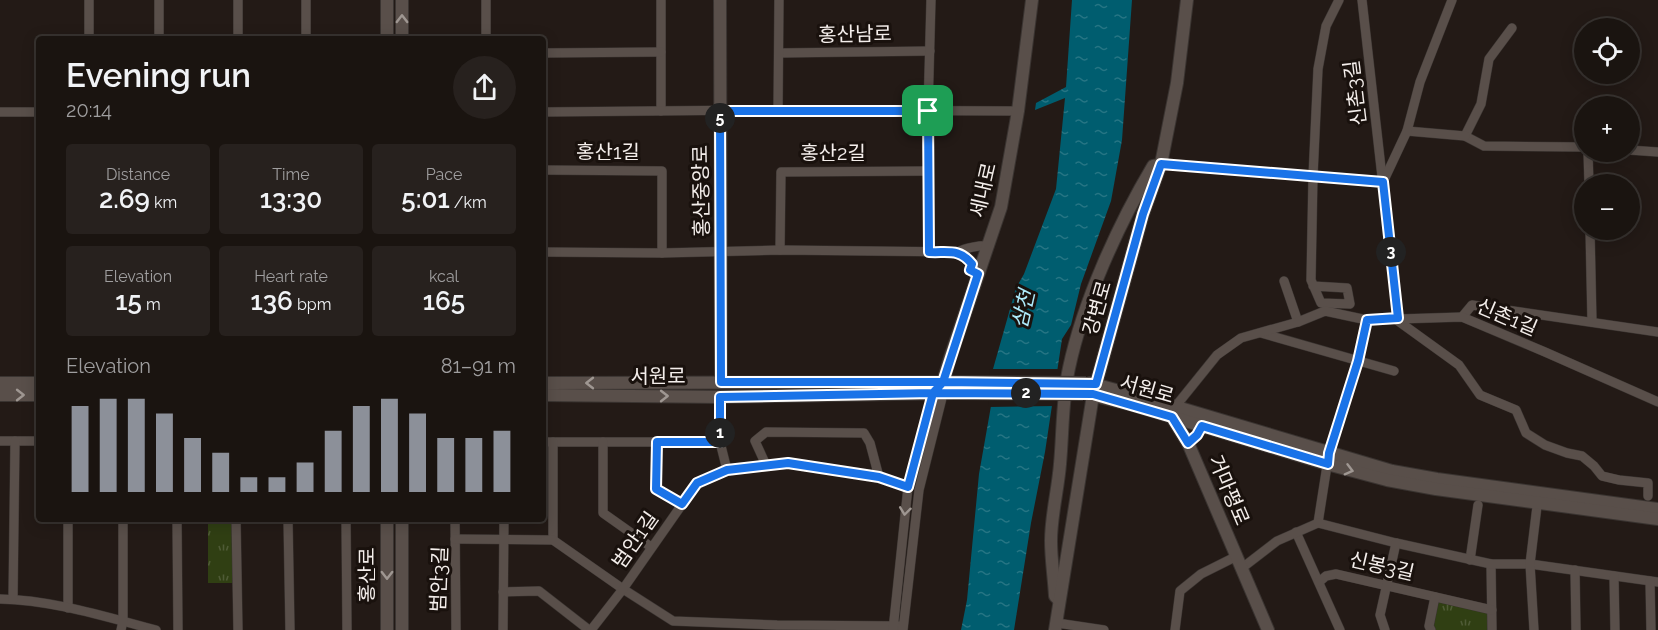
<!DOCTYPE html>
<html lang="en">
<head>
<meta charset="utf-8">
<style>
  :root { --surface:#1a1410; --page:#27211e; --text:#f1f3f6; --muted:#9f9e9f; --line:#383330; --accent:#8c9099 }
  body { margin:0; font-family:Raleway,"Noto Sans KR",sans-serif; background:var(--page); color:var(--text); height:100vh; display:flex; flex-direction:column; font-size:22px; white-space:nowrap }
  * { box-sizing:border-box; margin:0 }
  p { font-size:20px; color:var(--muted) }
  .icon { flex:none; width:33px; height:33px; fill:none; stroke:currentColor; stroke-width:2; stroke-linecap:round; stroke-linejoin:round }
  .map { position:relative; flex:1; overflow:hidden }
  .panel { position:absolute; left:36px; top:36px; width:510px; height:486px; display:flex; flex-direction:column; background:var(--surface); border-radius:6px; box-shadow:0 3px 15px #0003,0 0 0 2px var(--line) }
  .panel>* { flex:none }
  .controls { position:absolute; left:1574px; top:18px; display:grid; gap:12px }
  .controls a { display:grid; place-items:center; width:66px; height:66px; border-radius:50%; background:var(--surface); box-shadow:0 3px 15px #0003,0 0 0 2px var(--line); font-size:30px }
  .pin { position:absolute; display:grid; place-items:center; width:51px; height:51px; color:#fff; margin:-26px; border-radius:12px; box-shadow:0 3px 9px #0006 }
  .km { position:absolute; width:30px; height:30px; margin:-15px; border-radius:50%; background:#222; color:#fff; font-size:16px; line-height:30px; text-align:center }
  .round { display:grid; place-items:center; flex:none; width:63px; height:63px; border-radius:32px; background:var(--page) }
  .summary { display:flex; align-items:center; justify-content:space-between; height:102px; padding:0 30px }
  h1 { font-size:33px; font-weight:600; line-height:45px }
  .metrics { display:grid; grid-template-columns:repeat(3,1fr); gap:9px; height:102px; padding:6px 30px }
  .metrics div { display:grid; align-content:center; border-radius:6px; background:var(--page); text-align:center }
  .metrics b { font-size:26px; font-weight:600 }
  .metrics small { font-size:16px; font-weight:400 }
  .metrics p { font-size:16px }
  .chart { height:168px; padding:12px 30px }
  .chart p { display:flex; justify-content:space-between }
  .chart svg { width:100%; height:108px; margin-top:6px; stroke:var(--accent); stroke-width:6 }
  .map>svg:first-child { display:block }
  .park { fill:url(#park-tufts) }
  .water { fill:url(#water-ripples) }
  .pier { fill:#231a16 }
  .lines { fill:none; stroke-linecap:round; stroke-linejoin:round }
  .street-casing { stroke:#3a3431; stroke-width:10 }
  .secondary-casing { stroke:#3a3431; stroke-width:14 }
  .street { stroke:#594f4a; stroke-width:9 }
  .secondary { stroke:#594f4a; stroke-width:12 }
  .secondary-bridge-casing { stroke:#3a3431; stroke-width:14; stroke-linecap:butt }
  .secondary-bridge { stroke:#594f4a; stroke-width:12 }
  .oneway { stroke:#9f9792 }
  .route-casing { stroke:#fff; stroke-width:12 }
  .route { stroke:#1a73e8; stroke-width:8 }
  .labels { text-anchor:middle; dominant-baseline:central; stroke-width:6; stroke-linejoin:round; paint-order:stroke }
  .street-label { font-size:20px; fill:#f4eeeb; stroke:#19110d }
  .water-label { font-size:21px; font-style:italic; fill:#aeebfc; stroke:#19110d }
</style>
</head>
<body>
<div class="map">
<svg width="1658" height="630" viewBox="0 0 1658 630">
  <defs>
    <pattern id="park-tufts" width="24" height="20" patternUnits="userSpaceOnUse" patternTransform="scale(1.5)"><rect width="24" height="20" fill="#303f13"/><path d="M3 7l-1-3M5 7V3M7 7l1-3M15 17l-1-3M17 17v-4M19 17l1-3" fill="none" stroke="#4f5b36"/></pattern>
    <pattern id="water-ripples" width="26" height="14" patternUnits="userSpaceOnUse" patternTransform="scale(1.5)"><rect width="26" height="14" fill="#005d6f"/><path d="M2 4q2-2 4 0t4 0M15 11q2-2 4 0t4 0" fill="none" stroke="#267584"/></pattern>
  </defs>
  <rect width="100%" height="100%" fill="#231a16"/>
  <g class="park">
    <rect x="208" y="519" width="24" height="64"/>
    <path d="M1435 597 1492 610V630H1431Z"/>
  </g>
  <path class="water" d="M1072 0H1132L1122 140 1111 201 1081 284 1071 325 1062 339 1045 452 1031 523 1014 630H961L967 600 979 474 991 406 993 369 1016 288 1024 274 1056 189 1065 98 1035 110 1036 103 1066 87Z"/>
  <path class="pier" d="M990 369H1061L1055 406 988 407Z"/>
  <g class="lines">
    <defs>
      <g id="street">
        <path d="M89 0V39"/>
        <path d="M486 0V39"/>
        <path d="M661 0V111"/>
        <path d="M1362 0 1398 318"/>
        <path d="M1512 28 1489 59 1481 104 1465 136 1484 146 1584 147"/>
        <path d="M159 39V0"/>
        <path d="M238 39V0"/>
        <path d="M306 39V0"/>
        <path d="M543 53 661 52"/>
        <path d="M780 53 930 51"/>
        <path d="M778 111 779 0"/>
        <path d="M0 112H39"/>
        <path d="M543 112 757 110 1018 111"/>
        <path d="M1407 131 1465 136"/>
        <path d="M1629 150 1658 152"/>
        <path d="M1588 152 1589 184"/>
        <path d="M1161 164 1383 182"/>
        <path d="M543 170 662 171V253"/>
        <path d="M1384 180 1407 131 1420 82 1452 0"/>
        <path d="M1590 230 1592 322"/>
        <path d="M780 250 781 172 929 171"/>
        <path d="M543 252 662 253 780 250 958 252C965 248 980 245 989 246"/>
        <path d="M929 252 928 111 931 0"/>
        <path d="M958 252 966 257 972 264 970 270 978 274"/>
        <path d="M1284 281 1298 322"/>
        <path d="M1313 286 1347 288 1350 304 1321 303 1311 280 1313 176 1318 69 1326 26 1339 0"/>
        <path d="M1462 317 1472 305 1658 332"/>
        <path d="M1394 318 1459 365 1480 395 1516 410 1526 433 1545 445 1567 453 1582 456 1594 466 1602 476 1619 480 1648 483V496"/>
        <path d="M1261 333 1394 371"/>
        <path d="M720 397V442L727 470"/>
        <path d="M1175 407 1217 355 1241 338 1298 322 1325 311 1367 320 1462 317 1545 352 1658 402"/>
        <path d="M0 441H39"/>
        <path d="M543 442H720"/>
        <path d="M553 442V540"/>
        <path d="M603 442V513L651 547"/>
        <path d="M657 442 656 489 682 504"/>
        <path d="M766 465 755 441 766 432 864 433 870 443 879 477"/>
        <path d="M68 519V608"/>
        <path d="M177 519 178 630"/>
        <path d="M236 519 238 630"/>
        <path d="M288 519 290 630"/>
        <path d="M346 519 347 630"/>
        <path d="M455 519 456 630"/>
        <path d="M1318 523 1329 453 1358 361 1367 320"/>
        <path d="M1296 532 1340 630"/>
        <path d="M455 539 553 540 623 589 673 621 777 625 903 626"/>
        <path d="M1470 560 1478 505"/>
        <path d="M1491 564 1492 630"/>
        <path d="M1242 568 1277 541 1318 523 1396 543 1491 564H1530L1658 582"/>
        <path d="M1575 570 1576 630"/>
        <path d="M1614 576 1615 630"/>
        <path d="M1650 581 1651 630"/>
        <path d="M1319 582 1326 576 1336 574 1492 610"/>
        <path d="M503 592 539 591 589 630"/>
        <path d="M0 599C53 600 106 617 156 630"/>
        <path d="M13 599 15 441"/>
        <path d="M1057 623 1104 630"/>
        <path d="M121 630 123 621V519"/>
        <path d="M503 630 504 519"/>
        <path d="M591 630 623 589 697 483 727 470 788 463 879 477 908 487"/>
        <path d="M893 630 908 487 934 393"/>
        <path d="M903 630 919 490 943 394"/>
        <path d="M1175 630 1180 591 1201 574 1237 556"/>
        <path d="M1385 630 1380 615 1396 543"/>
        <path d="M1431 630 1429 626 1435 597"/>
        <path d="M1534 630 1530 564 1538 498"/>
      </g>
      <g id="secondary">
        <path d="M720 0 721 382"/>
        <path d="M387 39V0"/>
        <path d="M402 39V0"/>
        <path d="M0 383H39"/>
        <path d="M543 383 957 382"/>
        <path d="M1090 383 1160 402 1392 471 1437 479 1658 509"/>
        <path d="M943 389V382L950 358 1001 207 1018 111 1032 0"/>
        <path d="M1087 394 1133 405 1327 464 1387 480 1436 489 1658 519"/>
        <path d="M0 395H39"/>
        <path d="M543 395 720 397 954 393"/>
        <path d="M1173 414 1172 417 1188 443 1268 630"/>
        <path d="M387 519V630"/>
        <path d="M402 519V630"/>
        <path d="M1058 599 1055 596C1054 578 1051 559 1051 541 1051 515 1058 490 1060 464 1063 432 1062 400 1069 368 1083 302 1118 225 1153 166L1159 165"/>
        <path d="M1055 630 1093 395 1143 214 1161 164 1177 83 1187 0"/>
      </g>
    </defs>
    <use href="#street" class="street-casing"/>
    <use href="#secondary" class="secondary-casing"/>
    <use href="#street" class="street"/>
    <use href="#secondary" class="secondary"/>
    <defs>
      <g id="secondary-bridge">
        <path d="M957 382 1086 383"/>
        <path d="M954 393 1083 394"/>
      </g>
    </defs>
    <use href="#secondary-bridge" class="secondary-bridge-casing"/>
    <use href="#secondary-bridge" class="secondary-bridge"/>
  </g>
  <defs><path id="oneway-chevron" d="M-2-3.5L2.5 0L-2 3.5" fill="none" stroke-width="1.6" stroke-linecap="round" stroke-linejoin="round" transform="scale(1.5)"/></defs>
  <g class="oneway">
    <use href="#oneway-chevron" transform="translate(402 19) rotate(-90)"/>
    <use href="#oneway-chevron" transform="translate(590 383) rotate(180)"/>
    <use href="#oneway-chevron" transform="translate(20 395)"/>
    <use href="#oneway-chevron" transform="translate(664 396)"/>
    <use href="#oneway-chevron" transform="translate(1349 470) rotate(15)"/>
    <use href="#oneway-chevron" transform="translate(905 511) rotate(97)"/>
    <use href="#oneway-chevron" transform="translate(387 575) rotate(90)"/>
  </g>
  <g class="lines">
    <defs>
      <path id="route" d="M928 111 929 252C948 253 959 248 972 264L970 270 978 274 943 382 933 393 720 397V442H657L656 489 682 504 697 483 727 470 788 463 879 477 908 487 933 393 1093 394 1172 417 1188 443 1197 435 1202 426 1328 464 1329 453 1358 361 1367 320 1398 318 1383 182 1161 164 1143 214 1096 384 943 382H721L720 111H928"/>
    </defs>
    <use href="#route" class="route-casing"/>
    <use href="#route" class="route"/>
  </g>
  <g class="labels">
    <g class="street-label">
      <text transform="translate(855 34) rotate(-1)">홍산남로</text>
      <text transform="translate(1355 93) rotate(-97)">신촌3길</text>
      <text x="608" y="152">홍산1길</text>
      <text x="833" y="153">홍산2길</text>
      <text transform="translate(983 190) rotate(-77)">세내로</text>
      <text transform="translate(701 191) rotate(-91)">홍산중앙로</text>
      <text transform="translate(1097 308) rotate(-74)">강변로</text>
      <text transform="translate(1507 317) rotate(23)">신촌1길</text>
      <text x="658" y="376">서원로</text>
      <text transform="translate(1147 389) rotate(16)">서원로</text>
      <text transform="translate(1229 490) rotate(67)">거마평로</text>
      <text transform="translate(635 540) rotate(-55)">범안1길</text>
      <text transform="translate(1382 566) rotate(13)">신봉3길</text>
      <text transform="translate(367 575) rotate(-90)">홍산로</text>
      <text transform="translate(439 579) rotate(-88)">범안3길</text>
    </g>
    <g class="water-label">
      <text transform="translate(1023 309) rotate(-77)">삼천</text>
    </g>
  </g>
</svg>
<div class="controls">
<a><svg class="icon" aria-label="locate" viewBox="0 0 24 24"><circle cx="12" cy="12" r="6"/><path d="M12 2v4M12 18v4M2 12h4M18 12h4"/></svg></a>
<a>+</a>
<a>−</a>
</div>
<div class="pin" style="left:928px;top:111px;background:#1e9e55"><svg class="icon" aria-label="arrive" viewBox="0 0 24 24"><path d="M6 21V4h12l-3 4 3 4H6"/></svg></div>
<b class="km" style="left:720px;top:433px">1</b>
<b class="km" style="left:1026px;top:393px">2</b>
<b class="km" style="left:1391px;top:252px">3</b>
<b class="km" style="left:720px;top:118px">5</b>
<section class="panel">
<div class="summary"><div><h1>Evening run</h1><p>20:14</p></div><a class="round"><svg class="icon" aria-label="share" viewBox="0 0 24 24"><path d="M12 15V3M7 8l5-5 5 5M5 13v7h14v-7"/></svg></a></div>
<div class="metrics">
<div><p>Distance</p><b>2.69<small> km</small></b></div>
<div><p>Time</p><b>13:30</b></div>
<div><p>Pace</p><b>5:01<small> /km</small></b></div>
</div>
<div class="metrics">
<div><p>Elevation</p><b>15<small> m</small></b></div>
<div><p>Heart rate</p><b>136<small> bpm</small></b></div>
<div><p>kcal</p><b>165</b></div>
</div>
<div class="chart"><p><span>Elevation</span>81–91 m</p>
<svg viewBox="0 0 160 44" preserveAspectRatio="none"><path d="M5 44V9M15 44V6M25 44V6M35 44V12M45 44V22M55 44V28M65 44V38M75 44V38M85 44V32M95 44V19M105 44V9M115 44V6M125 44V12M135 44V22M145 44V22M155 44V19"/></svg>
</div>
</section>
</div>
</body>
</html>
